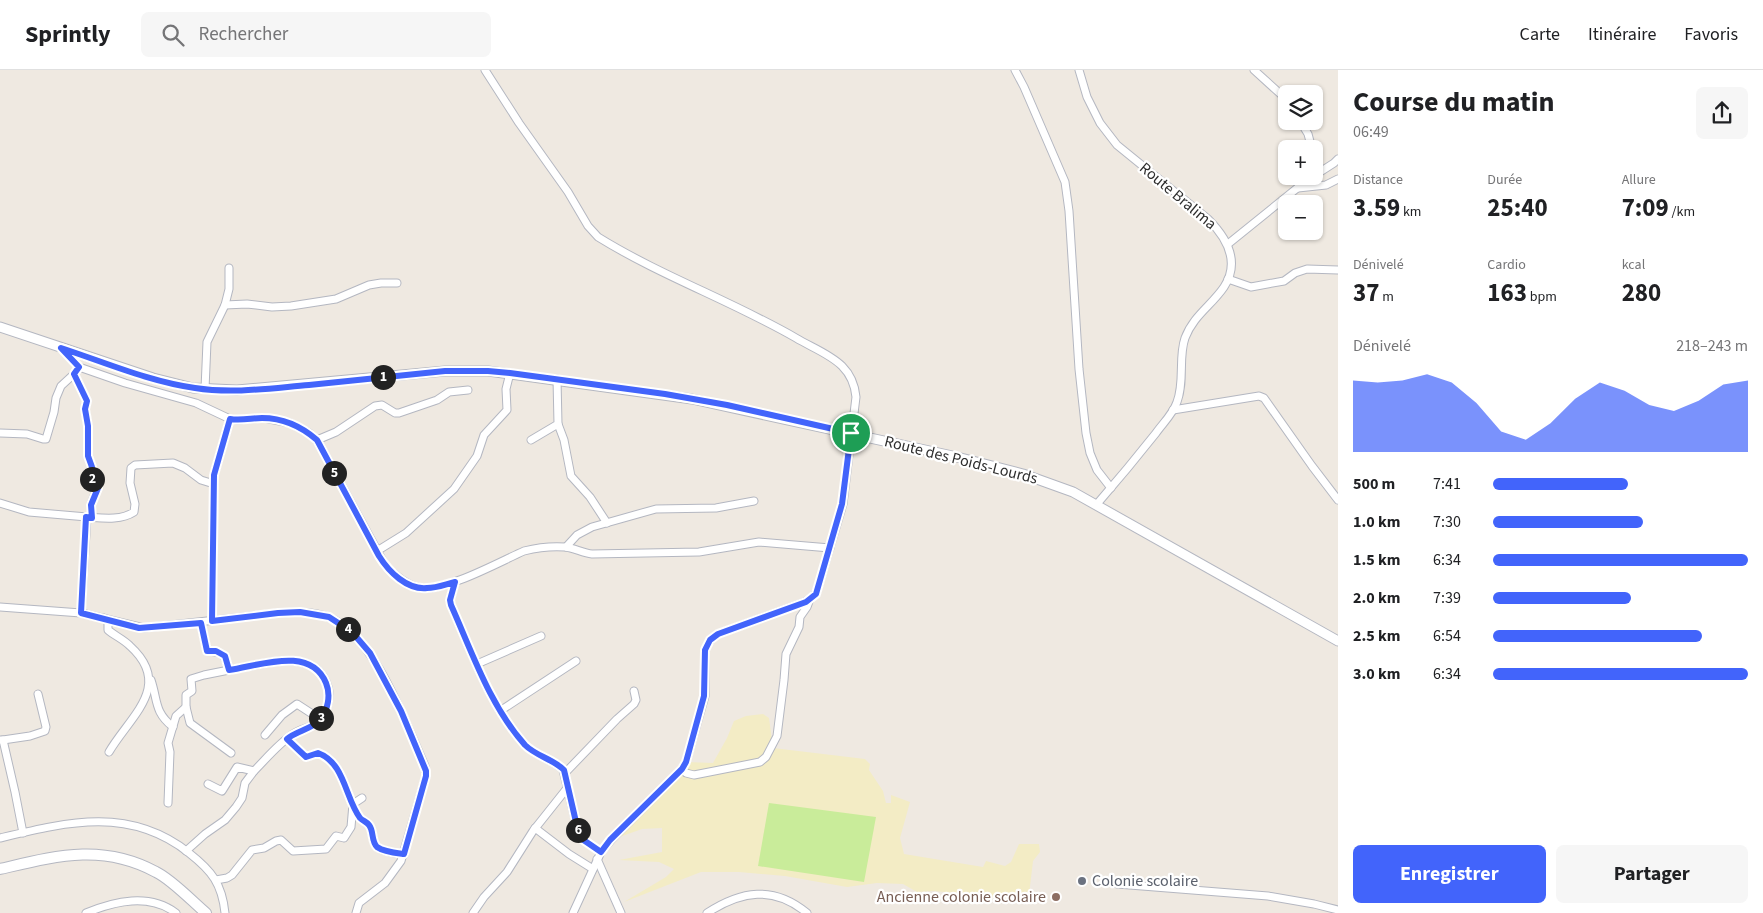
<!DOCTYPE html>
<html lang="fr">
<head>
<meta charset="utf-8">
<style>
  :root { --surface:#fff; --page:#f6f6f6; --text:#202124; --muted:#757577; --line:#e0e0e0; --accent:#4264fb }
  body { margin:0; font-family:"Source Sans 3",sans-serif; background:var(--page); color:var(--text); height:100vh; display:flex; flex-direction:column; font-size:19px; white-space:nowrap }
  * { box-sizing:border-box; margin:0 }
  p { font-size:16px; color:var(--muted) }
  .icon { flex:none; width:28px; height:28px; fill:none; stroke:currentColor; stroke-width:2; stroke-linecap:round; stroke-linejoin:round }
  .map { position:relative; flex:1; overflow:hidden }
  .drawer { display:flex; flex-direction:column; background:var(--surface); width:425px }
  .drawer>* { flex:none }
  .fabs { position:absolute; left:1278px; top:15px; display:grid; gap:10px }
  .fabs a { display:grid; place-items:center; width:45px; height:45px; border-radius:8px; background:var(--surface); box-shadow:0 1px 4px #0004; font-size:25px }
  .pin { position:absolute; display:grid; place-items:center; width:42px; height:42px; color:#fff; margin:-21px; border:2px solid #fff; border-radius:50%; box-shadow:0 1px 5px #0007 }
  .km { position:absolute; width:25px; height:25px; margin:-12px; border-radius:50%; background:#222; color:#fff; font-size:14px; line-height:25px; text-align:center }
  .round { display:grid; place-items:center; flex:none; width:52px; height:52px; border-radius:8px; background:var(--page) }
  .summary { display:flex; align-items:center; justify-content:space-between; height:85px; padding:0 15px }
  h1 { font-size:28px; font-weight:700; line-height:38px }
  .stats { display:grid; grid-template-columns:repeat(3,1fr); gap:8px; height:85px; padding:5px 15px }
  .stats div { display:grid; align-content:center }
  .stats b { font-size:25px; font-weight:700 }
  .stats small { font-size:14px; font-weight:400 }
  .stats p { font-size:14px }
  .chart { height:140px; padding:10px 15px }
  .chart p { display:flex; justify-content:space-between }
  .chart svg { width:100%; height:90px; margin-top:5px; fill:var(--accent); opacity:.7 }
  .button { display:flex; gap:10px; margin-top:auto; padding:10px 15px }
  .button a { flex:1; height:58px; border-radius:8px; background:var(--accent); color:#fff; font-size:20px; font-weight:700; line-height:58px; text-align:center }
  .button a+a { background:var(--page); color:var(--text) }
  ul { padding:0 15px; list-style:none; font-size:16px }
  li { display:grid; grid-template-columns:80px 60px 1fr; align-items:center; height:38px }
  li i { height:12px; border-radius:6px; background:var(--accent) }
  header { display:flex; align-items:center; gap:30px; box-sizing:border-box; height:70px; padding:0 25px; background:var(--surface); border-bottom:1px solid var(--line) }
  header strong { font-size:24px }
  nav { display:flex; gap:28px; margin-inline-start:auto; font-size:18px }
  .search { width:350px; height:45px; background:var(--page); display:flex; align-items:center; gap:12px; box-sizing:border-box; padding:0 18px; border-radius:8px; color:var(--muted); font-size:19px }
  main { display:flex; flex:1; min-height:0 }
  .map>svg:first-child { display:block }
  .sand { fill:#f3ecc5 }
  .pitch { fill:#c9ec9a }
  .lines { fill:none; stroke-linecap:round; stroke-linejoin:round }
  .minor-casing { stroke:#b4b7c1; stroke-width:9 }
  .tertiary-casing { stroke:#b4b7c1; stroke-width:11 }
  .secondary-casing { stroke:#b4b7c1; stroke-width:12 }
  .minor { stroke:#fff; stroke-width:7 }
  .tertiary { stroke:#fff; stroke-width:9 }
  .secondary { stroke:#fff; stroke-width:10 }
  .route-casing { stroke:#fff; stroke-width:10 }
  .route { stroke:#4264fb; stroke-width:6 }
  .worship-dot { fill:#6b7280; stroke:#fff; stroke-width:2 }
  .education-dot { fill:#8d6e63; stroke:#fff; stroke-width:2 }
  .labels { text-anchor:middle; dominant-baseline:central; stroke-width:4.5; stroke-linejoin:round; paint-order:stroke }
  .street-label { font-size:16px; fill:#2e2e2e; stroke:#fff }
  .worship-label { font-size:16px; fill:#5b616d; stroke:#fff; text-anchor:start }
  .education-label { font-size:16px; fill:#785e54; stroke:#fff; text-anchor:end }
</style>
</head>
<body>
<header>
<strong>Sprintly</strong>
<div class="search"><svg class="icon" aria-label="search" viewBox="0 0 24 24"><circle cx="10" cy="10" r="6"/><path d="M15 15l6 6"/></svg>Rechercher</div>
<nav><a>Carte</a><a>Itinéraire</a><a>Favoris</a></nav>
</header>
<main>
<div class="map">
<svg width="1338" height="843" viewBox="0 0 1338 843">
  <rect width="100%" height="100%" fill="#efe9e1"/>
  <path class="sand" d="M763 644 769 648 773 678 865 689 870 694 869 700 883 721 886 733H891V725L910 732 900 768 904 784 983 797 986 791 1005 796 1011 792 1019 774H1039L1040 782 1033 791 1028 833 969 824 933 821 917 822 903 814 877 813 847 817 785 806 739 802H701L624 832 666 807 674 799 659 792 619 790 662 782V758L642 759 611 770 686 692 713 693 727 668 734 651 746 646Z"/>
  <path class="pitch" d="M769 733 876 747 864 812 758 796Z"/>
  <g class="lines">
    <defs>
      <g id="minor">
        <path d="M1015 0 1024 17 1065 112 1069 141 1079 299 1086 363 1090 383 1097 400 1111 418"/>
        <path d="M1079 0 1087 27 1100 53 1117 75 1208 149C1226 167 1241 191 1224 217 1212 235 1193 246 1185 268 1178 288 1185 311 1177 332 1173 344 1163 353 1156 363 1137 387 1117 411 1097 434"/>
        <path d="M1254 0 1286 29"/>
        <path d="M1300 51 1308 64 1312 79"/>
        <path d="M1298 118 1326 115 1338 109"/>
        <path d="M1228 174 1306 111 1334 93 1338 89"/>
        <path d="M1228 209 1251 217 1284 211 1295 203 1307 199 1338 200"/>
        <path d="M225 235 247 234 272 237 291 236 336 229 369 215 381 213H397"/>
        <path d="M61 278 79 297 125 313 196 333 230 349 237 350 264 348 290 353 309 363 317 370 385 495C394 505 408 516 421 518 447 521 499 492 524 481 536 478 552 476 565 477 574 478 583 483 592 484L699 482 759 472 830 478"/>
        <path d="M79 297 74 304 87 331 85 339 88 356V386L92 397 91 407 97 418 91 434 92 448"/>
        <path d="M205 319 207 272 225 235 229 219V198"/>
        <path d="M1173 340 1259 326 1264 328 1312 396 1338 430"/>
        <path d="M558 354 564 370 571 406 590 427 607 453"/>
        <path d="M0 363 27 364 43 369H46L54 342 56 328 61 316 74 304"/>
        <path d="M317 370 336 362 375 336 382 335 395 343H399L437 330 449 322 468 320"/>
        <path d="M531 370 558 354 557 309"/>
        <path d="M0 433 29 442 87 447 81 543"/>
        <path d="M87 447C102 448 120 451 134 442L135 434 130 413 131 398 135 395 173 393 185 398 201 410 214 414"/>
        <path d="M566 477 577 465 592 457 656 439 716 438 754 431"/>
        <path d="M377 481 406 463 454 419 477 386 484 365 507 340 506 319 510 303"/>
        <path d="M455 512 450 530 451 535C472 583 490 636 525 675 536 686 553 689 563 700L579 765 582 769 601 782 611 770 682 699 686 692 705 626V580L710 570 718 564 805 532 816 524 843 434 856 327C855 316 850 304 842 296 830 284 811 277 796 268 732 231 661 206 598 167L588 156 568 122 519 53 485 0"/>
        <path d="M0 537 81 543 144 558 278 543C294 542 313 541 328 547 375 565 405 652 425 696L426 706 401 791 385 813 359 833 356 843"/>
        <path d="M104 548 108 550V560C115 566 123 569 130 576 174 616 130 646 109 682"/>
        <path d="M212 551 214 405 230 349"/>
        <path d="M201 553 207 581C224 582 225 584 229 600 260 596 315 574 328 617 331 627 327 641 320 650 313 658 301 658 293 664 278 674 266 689 254 701L237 697 222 721 208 714"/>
        <path d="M477 594 541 566"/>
        <path d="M151 610C158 631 154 642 173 657"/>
        <path d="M186 637 190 653 231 683"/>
        <path d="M500 641 576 591"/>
        <path d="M265 665 282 645 297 634 320 649"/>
        <path d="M287 669 306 687 318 683C345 693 345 728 360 748 363 751 367 752 369 755 374 761 371 771 377 777 384 782 396 783 404 785"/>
        <path d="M0 670H3L15 722 23 763"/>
        <path d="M3 670 30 666 45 661 46 657 38 624"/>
        <path d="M682 699 686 703 694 705 760 692 766 687 777 666 784 610 786 584 799 557 800 547 807 537 810 529"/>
        <path d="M565 703 617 649 634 634 636 630 634 621"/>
        <path d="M168 733 170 682 168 673 176 646 186 637V625L192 621 191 609 204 605 229 600"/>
        <path d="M535 758 569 784 593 799"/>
        <path d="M0 768C67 752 130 736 189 783 212 801 222 814 225 843"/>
        <path d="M186 781 205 764 225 750 236 737 242 728 245 713 254 701"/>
        <path d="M597 789 621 843"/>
        <path d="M216 810 227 808 232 805 252 780 264 778 276 771 281 770 293 781 326 779 336 766 344 768 351 757 353 734 362 728"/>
        <path d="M1117 814 1268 826 1314 834 1338 840"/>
        <path d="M86 843C115 831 149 823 176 843"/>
        <path d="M473 843 484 827 507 802 533 761 568 717"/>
        <path d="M573 843 601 782"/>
        <path d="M707 843C741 821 773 815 807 843"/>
      </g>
      <path id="tertiary" d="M0 257 153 308 193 318 237 320 445 301H488L692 329 957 387 1023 404 1073 422 1338 571"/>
      <path id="secondary" d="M0 799C56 786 102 773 156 802 171 809 193 832 206 843"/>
    </defs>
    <use href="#minor" class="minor-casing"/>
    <use href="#tertiary" class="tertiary-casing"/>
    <use href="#secondary" class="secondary-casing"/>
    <use href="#minor" class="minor"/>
    <use href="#tertiary" class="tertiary"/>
    <use href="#secondary" class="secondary"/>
  </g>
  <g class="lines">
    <defs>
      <path id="route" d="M61 278C104 292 150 312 195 318 233 324 272 318 309 315 354 310 400 306 445 301H488L510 303 665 324 727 335 851 363 842 434 816 524 806 532 718 564 710 570 705 580 704 626 686 692 682 699 610 770 601 782 582 769 579 765 564 700C553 689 536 686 525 675 490 636 472 582 451 535L450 530 455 512C446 514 437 518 427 518 407 520 389 502 379 486L317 370C302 357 283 348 262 348 252 348 241 351 230 349L214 405 212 551 278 543 300 542 329 547 352 562 370 583 401 641 426 701V706L404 784C396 783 384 782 377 777 371 771 374 761 369 755 367 752 363 751 360 748 345 728 345 693 318 683L306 687 287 669C296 661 312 659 320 650 328 640 331 625 326 613 310 575 259 596 229 600L225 586 216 581H207L201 553 139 558 81 543 86 447 92 448 91 435 98 418 91 407 92 397 88 386V356L85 339 87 331 74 304 79 297Z"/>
    </defs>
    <use href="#route" class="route-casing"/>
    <use href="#route" class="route"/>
  </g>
  <circle class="worship-dot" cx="1082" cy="811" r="5"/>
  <circle class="education-dot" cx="1056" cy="827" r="5"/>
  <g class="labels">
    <g class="street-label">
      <text transform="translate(1178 126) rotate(40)">Route Bralima</text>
      <text transform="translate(961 390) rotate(14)">Route des Poids-Lourds</text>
    </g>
    <g class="worship-label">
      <text x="1092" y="811">Colonie scolaire</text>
    </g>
    <g class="education-label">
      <text x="1046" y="827">Ancienne colonie scolaire</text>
    </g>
  </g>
</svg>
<div class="fabs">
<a><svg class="icon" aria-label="layers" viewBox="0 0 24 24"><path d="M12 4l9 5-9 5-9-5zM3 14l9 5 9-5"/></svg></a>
<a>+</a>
<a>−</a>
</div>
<div class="pin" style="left:851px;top:363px;background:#1e9e55"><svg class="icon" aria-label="arrive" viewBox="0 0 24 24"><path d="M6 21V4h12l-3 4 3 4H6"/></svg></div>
<b class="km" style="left:383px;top:307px">1</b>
<b class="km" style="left:92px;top:409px">2</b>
<b class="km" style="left:321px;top:648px">3</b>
<b class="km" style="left:348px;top:559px">4</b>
<b class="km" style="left:334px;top:403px">5</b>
<b class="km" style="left:578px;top:760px">6</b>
</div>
<section class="drawer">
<div class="summary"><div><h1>Course du matin</h1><p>06:49</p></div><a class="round"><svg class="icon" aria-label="share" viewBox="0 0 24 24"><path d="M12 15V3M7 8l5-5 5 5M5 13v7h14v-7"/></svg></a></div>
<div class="stats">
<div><p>Distance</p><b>3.59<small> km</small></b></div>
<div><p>Durée</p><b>25:40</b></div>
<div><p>Allure</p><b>7:09<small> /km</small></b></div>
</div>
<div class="stats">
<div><p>Dénivelé</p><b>37<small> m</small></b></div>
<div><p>Cardio</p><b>163<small> bpm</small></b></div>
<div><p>kcal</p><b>280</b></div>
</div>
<div class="chart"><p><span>Dénivelé</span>218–243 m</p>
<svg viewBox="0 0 160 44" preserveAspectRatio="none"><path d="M0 44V9L10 10L20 9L30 6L40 10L50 20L60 34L70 38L80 30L90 18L100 10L110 14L120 21L130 24L140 19L150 11L160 9V44z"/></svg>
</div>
<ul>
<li><b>500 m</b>7:41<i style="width:53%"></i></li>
<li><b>1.0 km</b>7:30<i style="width:59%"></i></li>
<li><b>1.5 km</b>6:34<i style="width:100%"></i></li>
<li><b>2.0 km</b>7:39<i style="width:54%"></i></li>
<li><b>2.5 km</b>6:54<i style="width:82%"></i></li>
<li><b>3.0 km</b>6:34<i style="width:100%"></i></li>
</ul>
<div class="button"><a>Enregistrer</a><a>Partager</a></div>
</section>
</main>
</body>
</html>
